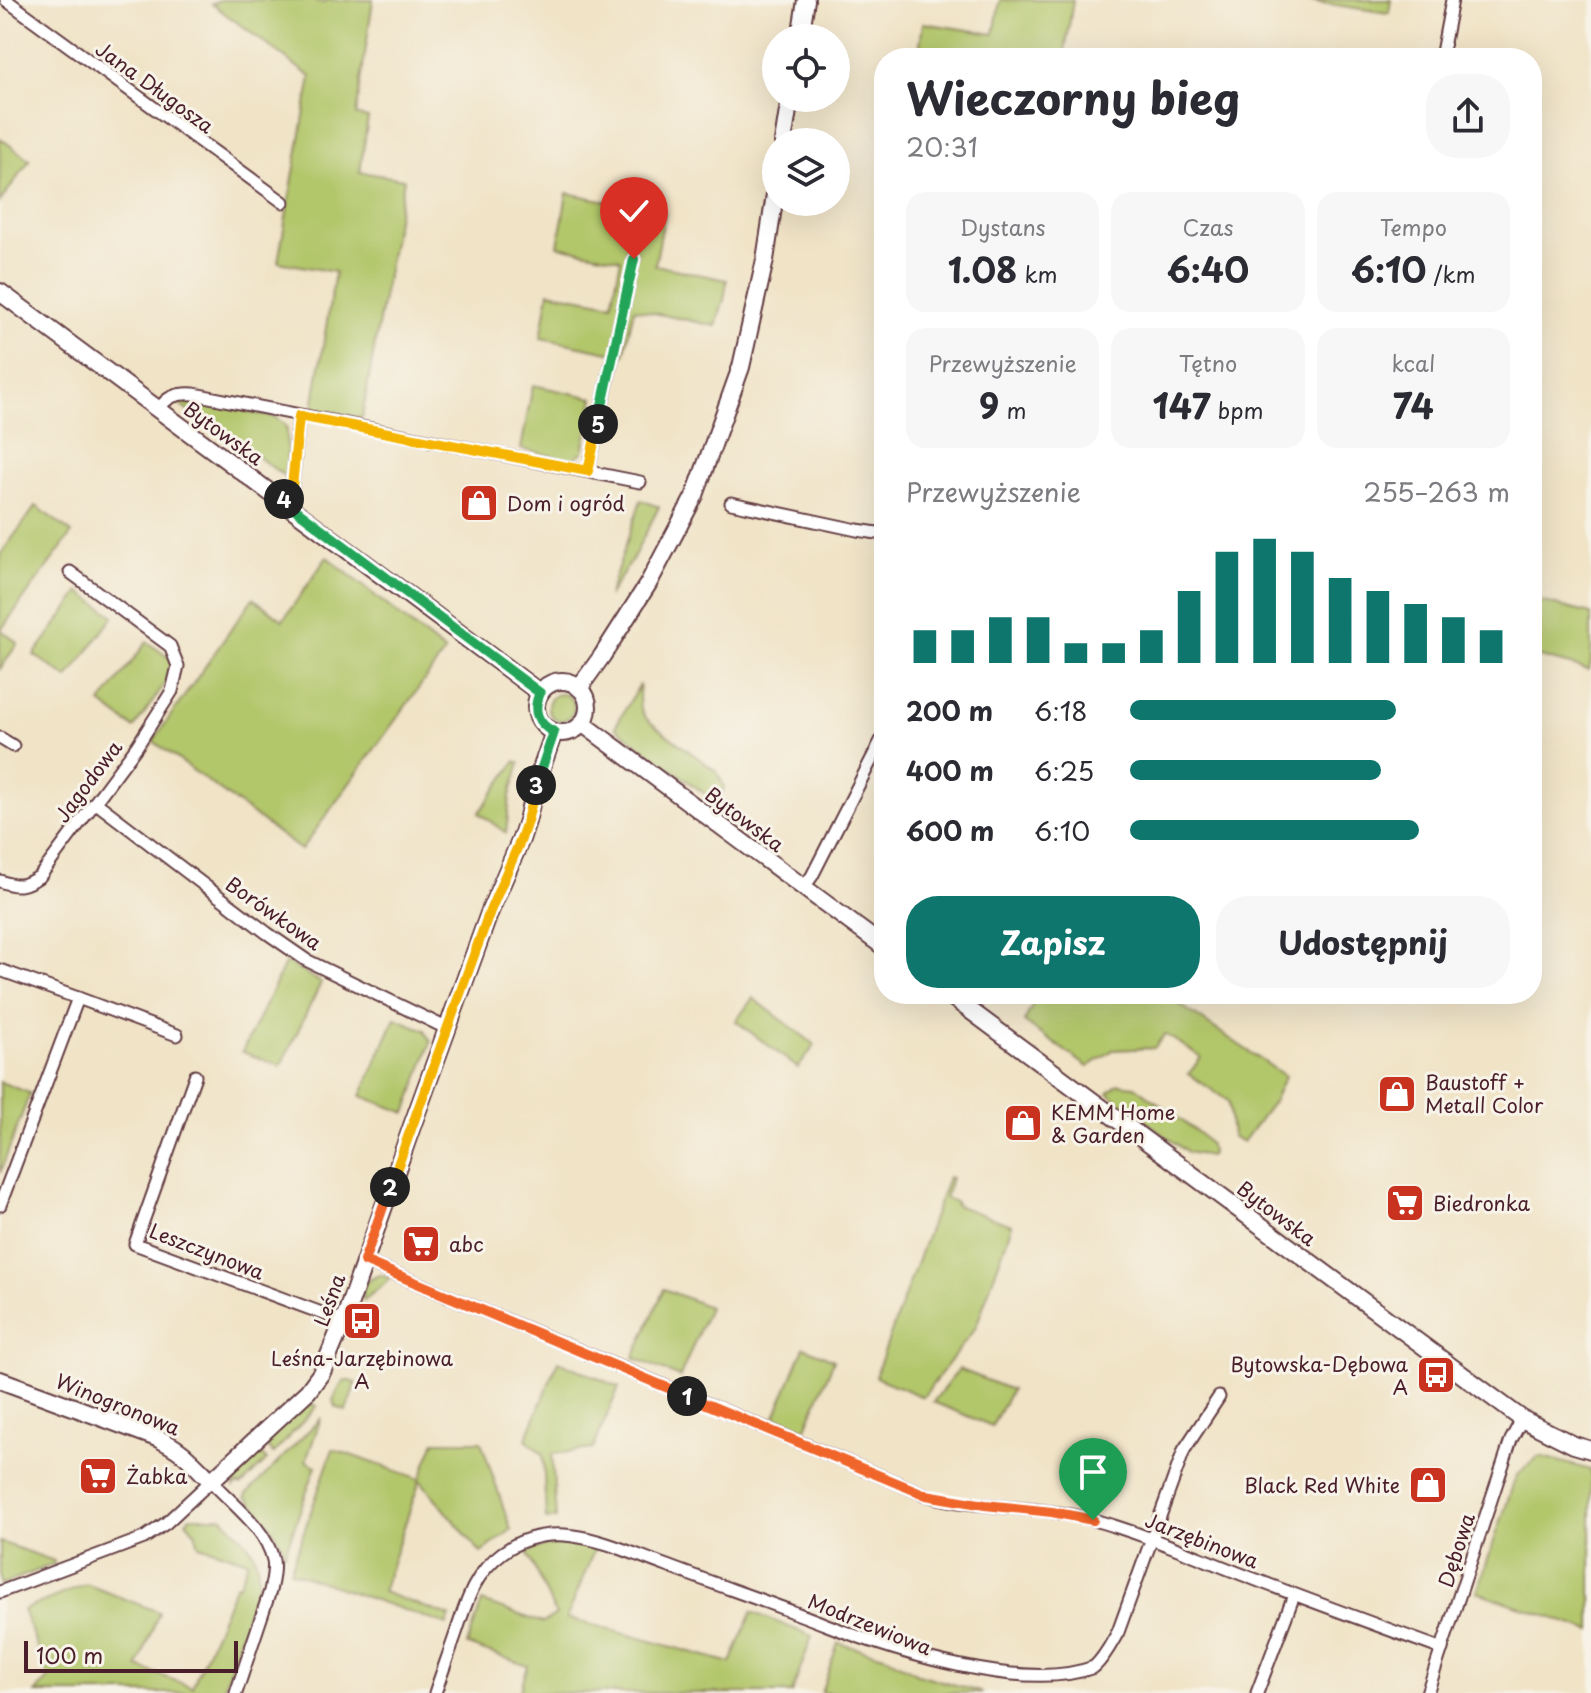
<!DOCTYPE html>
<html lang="pl">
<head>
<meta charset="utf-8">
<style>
  :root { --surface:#fff; --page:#f7f7f7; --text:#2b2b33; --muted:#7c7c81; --accent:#0f766e }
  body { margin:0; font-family:"Playpen Sans",sans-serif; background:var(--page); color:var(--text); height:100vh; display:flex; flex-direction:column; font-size:30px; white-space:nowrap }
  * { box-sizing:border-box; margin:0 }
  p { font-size:26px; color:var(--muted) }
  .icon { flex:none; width:44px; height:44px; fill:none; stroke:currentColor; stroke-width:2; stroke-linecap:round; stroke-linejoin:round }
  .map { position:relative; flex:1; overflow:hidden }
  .side { position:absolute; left:874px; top:48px; width:668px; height:956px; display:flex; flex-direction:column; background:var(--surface); border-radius:32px; box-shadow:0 8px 32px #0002 }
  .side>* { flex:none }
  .buttons { position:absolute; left:762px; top:24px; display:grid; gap:16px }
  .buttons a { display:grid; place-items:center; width:88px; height:88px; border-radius:50%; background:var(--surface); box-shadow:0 8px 32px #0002; font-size:40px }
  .scale { position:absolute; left:24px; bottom:20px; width:214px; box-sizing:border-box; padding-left:8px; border:4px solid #4a1f2b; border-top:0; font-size:22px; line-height:28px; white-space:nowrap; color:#4a1f2b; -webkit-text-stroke:6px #f7f3e8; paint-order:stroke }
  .pin { position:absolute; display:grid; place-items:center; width:68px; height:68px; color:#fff; margin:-82px -34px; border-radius:50% 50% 50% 0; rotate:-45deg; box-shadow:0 0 8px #0007 }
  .pin .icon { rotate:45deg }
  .km { position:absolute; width:40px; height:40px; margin:-20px; border-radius:50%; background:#222; color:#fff; font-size:22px; line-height:40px; text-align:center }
  .round { display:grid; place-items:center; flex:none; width:84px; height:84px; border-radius:32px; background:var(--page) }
  .overview { display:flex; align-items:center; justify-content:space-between; height:136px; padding:0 32px }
  h1 { font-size:44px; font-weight:700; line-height:60px }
  .stats { display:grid; grid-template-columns:repeat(3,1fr); gap:12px; height:136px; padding:8px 32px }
  .stats div { display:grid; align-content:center; border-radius:20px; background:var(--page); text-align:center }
  .stats b { font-size:34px; font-weight:700 }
  .stats small { font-size:22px; font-weight:400 }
  .stats p { font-size:22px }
  .chart { height:224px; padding:16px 32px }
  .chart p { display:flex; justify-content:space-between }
  .chart svg { width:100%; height:144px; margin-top:8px; stroke:var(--accent); stroke-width:6 }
  .action { display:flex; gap:16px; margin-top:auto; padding:16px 32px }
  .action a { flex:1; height:92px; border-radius:32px; background:var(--accent); color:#fff; font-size:32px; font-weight:700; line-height:92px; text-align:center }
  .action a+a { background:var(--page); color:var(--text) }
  ul { padding:0 32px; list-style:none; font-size:26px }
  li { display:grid; grid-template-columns:128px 96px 1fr; align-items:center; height:60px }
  li i { height:20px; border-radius:10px; background:var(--accent) }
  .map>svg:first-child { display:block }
  .green { fill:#b2c66a; stroke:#7e724a; stroke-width:2 }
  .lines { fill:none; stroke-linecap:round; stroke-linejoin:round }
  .street-casing { stroke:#633c42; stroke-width:15 }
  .secondary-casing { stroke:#633c42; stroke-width:20 }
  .street { stroke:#fff; stroke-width:11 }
  .secondary { stroke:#fff; stroke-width:16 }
  .split-1-casing { stroke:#fff; stroke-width:16 }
  .split-2-casing { stroke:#fff; stroke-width:16 }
  .split-3-casing { stroke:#fff; stroke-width:16 }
  .split-4-casing { stroke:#fff; stroke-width:16 }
  .split-5-casing { stroke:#fff; stroke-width:16 }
  .split-6-casing { stroke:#fff; stroke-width:16 }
  .split-1 { stroke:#f0652b; stroke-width:10 }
  .split-2 { stroke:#f0652b; stroke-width:10 }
  .split-3 { stroke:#f5b400; stroke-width:10 }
  .split-4 { stroke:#22a559; stroke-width:10 }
  .split-5 { stroke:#f5b400; stroke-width:10 }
  .split-6 { stroke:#22a559; stroke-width:10 }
  .labels { text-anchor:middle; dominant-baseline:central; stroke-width:6; stroke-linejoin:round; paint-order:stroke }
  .street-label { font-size:20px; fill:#4a1f2b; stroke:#f7f3e8 }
  .poi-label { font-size:20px; fill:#4a1f2b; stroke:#f7f3e8; text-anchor:start }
</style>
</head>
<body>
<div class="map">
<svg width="1591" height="1693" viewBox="0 0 1591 1693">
  <rect width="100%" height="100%" fill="#f7f3e8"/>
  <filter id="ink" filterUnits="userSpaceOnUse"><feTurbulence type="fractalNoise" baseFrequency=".0125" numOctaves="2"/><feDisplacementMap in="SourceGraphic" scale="16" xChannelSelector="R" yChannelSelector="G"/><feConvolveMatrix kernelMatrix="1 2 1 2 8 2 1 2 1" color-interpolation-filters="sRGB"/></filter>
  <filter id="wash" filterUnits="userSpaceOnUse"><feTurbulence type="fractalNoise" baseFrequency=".006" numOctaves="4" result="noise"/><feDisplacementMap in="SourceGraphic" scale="32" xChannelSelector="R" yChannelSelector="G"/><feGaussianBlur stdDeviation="1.8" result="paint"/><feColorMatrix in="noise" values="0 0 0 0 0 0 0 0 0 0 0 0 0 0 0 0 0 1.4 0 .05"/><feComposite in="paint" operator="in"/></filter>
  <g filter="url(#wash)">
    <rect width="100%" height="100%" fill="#f0e3c6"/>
    <g class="green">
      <path d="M220 0H311L325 3 326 0H373L356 115 368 118 360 172 404 179 362 418 313 408 335 272 278 262 311 77 212 4Z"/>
      <path d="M1000 0H1073L1064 58H918L923 23 994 34Z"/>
      <path d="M1302 0H1391L1389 13Z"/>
      <path d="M0 138 30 160 0 202Z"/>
      <path d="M567 193 665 213 655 265 727 280 724 300 716 326 634 309 624 355 541 338 549 292 612 304 621 259 558 246Z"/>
      <path d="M533 385 594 398 583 452 570 460 521 449Z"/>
      <path d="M183 400 198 401 274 417 283 423 287 429V478L233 439 204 423 177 403Z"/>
      <path d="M641 500 659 507 633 558 608 597Z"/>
      <path d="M36 506 72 533 1 630 18 643 0 669V555Z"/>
      <path d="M327 557 445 652 301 850 153 741 253 598 283 620Z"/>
      <path d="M80 592 114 616 68 678 34 655Z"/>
      <path d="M1532 599 1591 614V661L1589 670 1532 655Z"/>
      <path d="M147 642 171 659 173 672 134 728 101 703Z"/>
      <path d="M640 684C638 699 638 712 650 722L717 772 724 786C724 793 719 798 713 800L615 727Z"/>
      <circle cx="561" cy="707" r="13"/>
      <path d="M516 761 520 763 510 796 506 833 479 813Z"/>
      <path d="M286 962 321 983 281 1066 242 1052Z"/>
      <path d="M1038 994H1164L1285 1076 1274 1100 1243 1142 1232 1136 1228 1101 1189 1074 1201 1057 1165 1034 1154 1048 1113 1050 1088 1067 1024 1022Z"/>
      <path d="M753 998 815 1045 798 1068 736 1021Z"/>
      <path d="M395 1018 425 1030 431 1042 406 1113 361 1096Z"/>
      <path d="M0 1082 30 1093 0 1173Z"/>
      <path d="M1118 1084 1135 1086 1201 1135 1210 1145 1211 1154 1209 1156 1187 1152 1108 1093Z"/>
      <path d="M948 1177 951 1178 945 1198 956 1202 955 1205 1012 1225 976 1327 923 1397 875 1377Z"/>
      <path d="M381 1275 390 1278C383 1288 371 1292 364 1301 359 1286 366 1279 381 1275Z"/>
      <path d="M664 1289 709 1307 680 1377 634 1358Z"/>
      <path d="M804 1347 834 1360 805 1430 775 1417Z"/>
      <path d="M558 1361 619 1387 593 1449 552 1454 556 1518 546 1519 543 1455 526 1439Z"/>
      <path d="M959 1369 1011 1390 992 1426 933 1402Z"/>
      <path d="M347 1380 356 1383 346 1411 335 1407 333 1400 343 1381Z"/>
      <path d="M308 1402 317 1406 273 1454 263 1442 304 1404Z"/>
      <path d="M321 1418 306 1461 316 1466 285 1553C275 1529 264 1516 246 1497L247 1494Z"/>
      <path d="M435 1441H481L511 1530 481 1553 420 1480 382 1592 450 1616 447 1625 290 1571 333 1449 420 1479Z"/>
      <path d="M256 1449 267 1460 241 1486 237 1484 234 1487C232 1469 243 1461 256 1449Z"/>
      <path d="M1539 1456 1591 1470V1631L1477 1592 1516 1476Z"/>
      <path d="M190 1517H222L247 1542 255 1556 258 1568V1581L222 1693H35L49 1678 23 1610 86 1584 159 1612 138 1667 192 1687 236 1584 239 1585 248 1561 199 1545 195 1532 186 1521Z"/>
      <path d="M0 1542 54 1561V1564L0 1585Z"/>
      <path d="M570 1544 595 1548 567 1618 731 1663 752 1612 812 1636 792 1693H519L528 1666 467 1645 482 1602 543 1623 556 1615 527 1552 548 1545Z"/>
      <path d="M838 1643 888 1657 918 1674 983 1693H821Z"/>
    </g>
  </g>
  <g filter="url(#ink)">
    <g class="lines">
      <defs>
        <g id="street">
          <path d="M6 0 283 202"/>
          <path d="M1441 58 1452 0"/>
          <path d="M159 409C167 396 178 393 194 394L640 482"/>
          <path d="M588 471 634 259"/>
          <path d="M283 500 292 487 299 416"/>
          <path d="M731 503 857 530 884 534"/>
          <path d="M0 738 13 746"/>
          <path d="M95 802 267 933 306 960 448 1029"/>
          <path d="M0 881C18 888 25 886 40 876L137 746 172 691 178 666 170 646 70 572"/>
          <path d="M804 887 812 876 884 735"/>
          <path d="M0 970 78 998 0 1205"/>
          <path d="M78 998 177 1035"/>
          <path d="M195 1076 135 1244 343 1321"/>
          <path d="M364 1261 926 1495C980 1510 1039 1505 1094 1520 1148 1535 1201 1559 1254 1579 1316 1603 1379 1626 1442 1649"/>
          <path d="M0 1592 144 1538 166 1523 211 1481C233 1505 266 1528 273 1560 275 1570 272 1581 270 1591L236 1693"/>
          <path d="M435 1693C442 1672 450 1651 457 1630 467 1600 475 1573 502 1553 555 1514 613 1547 667 1566 720 1586 774 1604 827 1625 896 1652 1026 1693 1094 1667 1105 1657 1111 1644 1118 1632L1184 1450 1219 1397"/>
          <path d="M1257 1693 1294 1595"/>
          <path d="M1427 1693 1511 1440 1522 1419"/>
        </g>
        <g id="secondary">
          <path d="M800 38 806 0"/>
          <path d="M783 142 790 98"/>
          <path d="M0 292 540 693"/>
          <circle cx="562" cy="707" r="26"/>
          <path d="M579 688 602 656 648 584 695 495 741 367 765 260 776 188"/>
          <path d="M582 723 884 947"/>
          <path d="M948 994 1522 1419 1574 1445 1591 1450"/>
          <path d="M0 1380 157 1438C184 1451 191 1461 211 1481L308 1391 322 1372 348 1309 412 1126 490 911 521 839 527 821 535 787 554 732"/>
        </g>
      </defs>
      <use href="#street" class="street-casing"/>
      <use href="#secondary" class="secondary-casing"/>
      <use href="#street" class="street"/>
      <use href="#secondary" class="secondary"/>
    </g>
  </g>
  <g class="lines" filter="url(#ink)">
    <defs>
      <path id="split-1" d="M687 1396 926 1495 985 1505 1052 1512 1093 1520"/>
      <path id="split-2" d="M390 1187 364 1261 687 1396"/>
      <path id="split-3" d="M390 1187 490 911 521 839 527 821 536 785"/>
      <path id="split-4" d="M284 499 283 500 540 693C532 710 537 724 554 732L536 785"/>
      <path id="split-5" d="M284 499 292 487 299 416 588 471 598 424"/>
      <path id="split-6" d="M598 424 634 259"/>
    </defs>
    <use href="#split-1" class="split-1-casing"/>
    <use href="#split-2" class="split-2-casing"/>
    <use href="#split-3" class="split-3-casing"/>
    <use href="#split-4" class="split-4-casing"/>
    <use href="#split-5" class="split-5-casing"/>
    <use href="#split-6" class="split-6-casing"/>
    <use href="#split-1" class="split-1"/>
    <use href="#split-2" class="split-2"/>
    <use href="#split-3" class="split-3"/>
    <use href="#split-4" class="split-4"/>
    <use href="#split-5" class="split-5"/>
    <use href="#split-6" class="split-6"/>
  </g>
  <defs>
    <symbol id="shop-square" viewBox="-11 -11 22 22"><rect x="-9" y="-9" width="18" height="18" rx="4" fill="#c8321e" stroke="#f7f3e8"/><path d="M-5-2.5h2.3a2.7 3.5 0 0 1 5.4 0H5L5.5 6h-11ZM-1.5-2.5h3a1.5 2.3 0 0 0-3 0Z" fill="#fff"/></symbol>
    <symbol id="supermarket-square" viewBox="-11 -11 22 22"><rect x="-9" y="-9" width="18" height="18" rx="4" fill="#c8321e" stroke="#f7f3e8"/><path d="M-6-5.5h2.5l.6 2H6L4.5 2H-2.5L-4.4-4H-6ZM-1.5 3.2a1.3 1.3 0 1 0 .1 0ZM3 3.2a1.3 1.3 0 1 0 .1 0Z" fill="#fff"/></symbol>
    <symbol id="bus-square" viewBox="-11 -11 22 22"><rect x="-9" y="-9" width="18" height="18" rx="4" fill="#c8321e" stroke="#f7f3e8"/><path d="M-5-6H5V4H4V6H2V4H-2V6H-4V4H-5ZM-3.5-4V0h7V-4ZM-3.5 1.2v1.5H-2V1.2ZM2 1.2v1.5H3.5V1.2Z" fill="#fff"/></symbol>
  </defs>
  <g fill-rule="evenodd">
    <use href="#shop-square" x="457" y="481" width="44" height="44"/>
    <use href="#shop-square" x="1375" y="1072" width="44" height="44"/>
    <use href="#shop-square" x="1001" y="1101" width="44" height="44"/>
    <use href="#supermarket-square" x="1383" y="1181" width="44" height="44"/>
    <use href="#supermarket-square" x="399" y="1222" width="44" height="44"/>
    <use href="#bus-square" x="340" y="1299" width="44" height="44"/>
    <use href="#bus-square" x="1414" y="1353" width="44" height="44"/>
    <use href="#supermarket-square" x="76" y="1454" width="44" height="44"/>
    <use href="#shop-square" x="1406" y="1463" width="44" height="44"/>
  </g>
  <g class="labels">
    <g class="street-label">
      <text transform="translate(155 87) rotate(36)">Jana Długosza</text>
      <text transform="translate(224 433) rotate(36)">Bytowska</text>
      <text transform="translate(88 781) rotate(-53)">Jagodowa</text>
      <text transform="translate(745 819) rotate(37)">Bytowska</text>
      <text transform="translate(274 913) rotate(35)">Borówkowa</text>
      <text transform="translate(1277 1213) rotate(37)">Bytowska</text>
      <text transform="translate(207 1251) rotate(21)">Leszczynowa</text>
      <text transform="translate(329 1300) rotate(-70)">Leśna</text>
      <text transform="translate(118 1404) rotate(22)">Winogronowa</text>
      <text transform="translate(1202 1540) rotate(21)">Jarzębinowa</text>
      <text transform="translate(1456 1550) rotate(-72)">Dębowa</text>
      <text transform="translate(870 1624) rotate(22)">Modrzewiowa</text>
    </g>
    <g class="poi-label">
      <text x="507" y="503">Dom i ogród</text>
      <text x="1425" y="1082">Baustoff +<tspan x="1425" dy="23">Metall Color</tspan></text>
      <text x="1051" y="1112">KEMM Home<tspan x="1051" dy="23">&amp; Garden</tspan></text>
      <text x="1433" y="1203">Biedronka</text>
      <text x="449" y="1244">abc</text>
      <text x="362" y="1358" text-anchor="middle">Leśna-Jarzębinowa<tspan x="362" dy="23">A</tspan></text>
      <text x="1408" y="1364" text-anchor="end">Bytowska-Dębowa<tspan x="1408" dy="23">A</tspan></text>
      <text x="126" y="1476">Żabka</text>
      <text x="1400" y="1485" text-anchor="end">Black Red White</text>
    </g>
  </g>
</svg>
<div class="buttons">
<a><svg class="icon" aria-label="locate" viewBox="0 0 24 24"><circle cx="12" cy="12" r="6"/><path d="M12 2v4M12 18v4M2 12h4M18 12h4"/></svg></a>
<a><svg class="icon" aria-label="layers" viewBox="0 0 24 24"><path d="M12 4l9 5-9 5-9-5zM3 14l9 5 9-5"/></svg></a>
</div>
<div class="scale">100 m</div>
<div class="pin" style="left:1093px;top:1520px;background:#1e9e55"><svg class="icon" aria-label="arrive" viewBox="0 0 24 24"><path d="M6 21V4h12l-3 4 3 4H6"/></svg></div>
<div class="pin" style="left:634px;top:259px;background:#d93025"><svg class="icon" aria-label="check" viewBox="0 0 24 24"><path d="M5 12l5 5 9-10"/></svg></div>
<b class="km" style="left:687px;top:1396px">1</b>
<b class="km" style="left:390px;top:1187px">2</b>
<b class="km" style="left:536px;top:785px">3</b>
<b class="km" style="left:284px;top:499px">4</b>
<b class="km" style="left:598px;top:424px">5</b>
<section class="side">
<div class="overview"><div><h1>Wieczorny bieg</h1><p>20:31</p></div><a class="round"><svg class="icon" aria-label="share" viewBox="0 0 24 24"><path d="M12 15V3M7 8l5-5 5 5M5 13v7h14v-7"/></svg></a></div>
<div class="stats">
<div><p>Dystans</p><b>1.08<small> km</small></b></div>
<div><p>Czas</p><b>6:40</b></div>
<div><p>Tempo</p><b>6:10<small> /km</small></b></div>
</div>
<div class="stats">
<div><p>Przewyższenie</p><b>9<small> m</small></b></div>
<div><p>Tętno</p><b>147<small> bpm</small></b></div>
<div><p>kcal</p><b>74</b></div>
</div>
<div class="chart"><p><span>Przewyższenie</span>255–263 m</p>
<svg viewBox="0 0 160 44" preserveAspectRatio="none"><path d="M5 44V34M15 44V34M25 44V30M35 44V30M45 44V38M55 44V38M65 44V34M75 44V22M85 44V10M95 44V6M105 44V10M115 44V18M125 44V22M135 44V26M145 44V30M155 44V34"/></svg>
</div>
<ul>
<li><b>200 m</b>6:18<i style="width:70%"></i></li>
<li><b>400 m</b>6:25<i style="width:66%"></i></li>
<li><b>600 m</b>6:10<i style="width:76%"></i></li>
</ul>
<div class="action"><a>Zapisz</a><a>Udostępnij</a></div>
</section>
</div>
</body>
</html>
